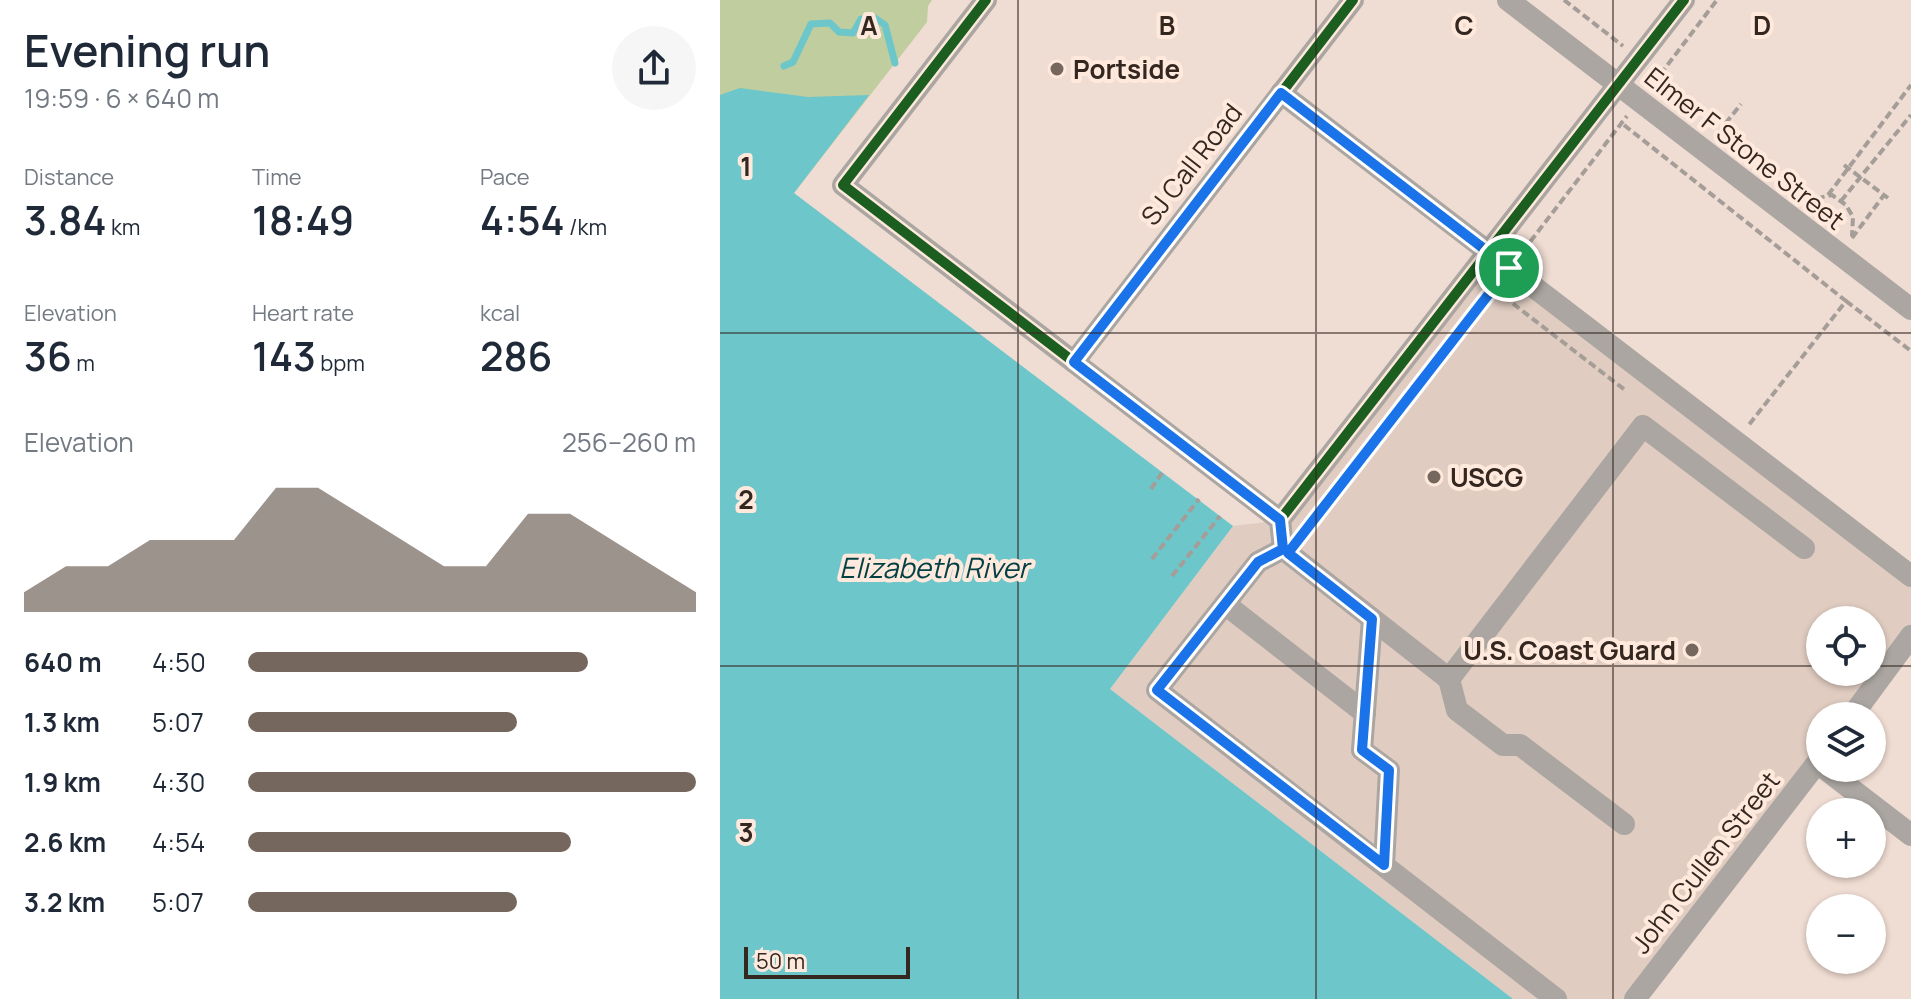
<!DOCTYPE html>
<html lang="en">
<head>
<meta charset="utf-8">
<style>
  :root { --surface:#fff; --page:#f6f6f7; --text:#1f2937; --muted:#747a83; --accent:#75665e }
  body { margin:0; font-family:Manrope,sans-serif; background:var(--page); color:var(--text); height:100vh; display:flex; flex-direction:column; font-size:30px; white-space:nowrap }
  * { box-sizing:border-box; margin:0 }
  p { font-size:26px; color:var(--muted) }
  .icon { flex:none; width:44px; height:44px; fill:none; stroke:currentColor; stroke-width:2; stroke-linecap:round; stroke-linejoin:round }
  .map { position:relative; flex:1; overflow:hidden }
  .details { display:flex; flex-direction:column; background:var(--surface); width:720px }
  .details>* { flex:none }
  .buttons { position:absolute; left:1086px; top:606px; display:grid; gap:16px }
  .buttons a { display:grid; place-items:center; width:80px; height:80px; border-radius:50%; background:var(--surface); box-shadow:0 2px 6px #0004; font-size:40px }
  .scale { position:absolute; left:24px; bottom:20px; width:166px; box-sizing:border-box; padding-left:8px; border:4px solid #342720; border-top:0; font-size:22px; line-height:28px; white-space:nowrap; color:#342720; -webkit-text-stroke:6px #ffe9dd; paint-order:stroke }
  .pin { position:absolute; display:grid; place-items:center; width:68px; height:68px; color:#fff; margin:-34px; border:4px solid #fff; border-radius:50%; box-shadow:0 2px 8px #0007 }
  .round { display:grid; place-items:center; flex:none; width:84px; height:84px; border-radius:42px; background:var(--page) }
  .summary { display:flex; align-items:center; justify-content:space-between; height:136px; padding:0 24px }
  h1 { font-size:44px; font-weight:600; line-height:60px }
  .stats { display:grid; grid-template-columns:repeat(3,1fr); gap:12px; height:136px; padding:8px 24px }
  .stats div { display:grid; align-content:center }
  .stats b { font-size:40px; font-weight:600 }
  .stats small { font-size:22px; font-weight:400 }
  .stats p { font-size:22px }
  .chart { height:224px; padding:16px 24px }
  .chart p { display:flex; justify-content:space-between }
  .chart svg { width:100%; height:144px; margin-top:8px; fill:var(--accent); opacity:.7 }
  ul { padding:0 24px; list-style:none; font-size:26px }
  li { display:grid; grid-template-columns:128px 96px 1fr; align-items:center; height:60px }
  li i { height:20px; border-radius:10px; background:var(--accent) }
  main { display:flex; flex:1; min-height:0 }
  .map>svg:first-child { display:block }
  .industrial { fill:#e0ccc1; fill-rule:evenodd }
  .green { fill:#c0cd9f }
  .water { fill:#6cc6ca }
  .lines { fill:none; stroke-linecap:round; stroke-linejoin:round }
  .stream { stroke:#6cc6ca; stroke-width:7 }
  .path { stroke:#a59e98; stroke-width:4; stroke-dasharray:8 4; stroke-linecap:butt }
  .minor { stroke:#aba6a1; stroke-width:22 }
  .cycleway-casing { stroke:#ffe9dd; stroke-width:15 }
  .cycleway { stroke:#1b5e20; stroke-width:10 }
  .route-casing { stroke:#fff; stroke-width:16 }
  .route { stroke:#1a73e8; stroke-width:10 }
  .grid { fill:none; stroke:#342720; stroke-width:2; stroke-opacity:0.55 }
  .poi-dot { fill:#75665e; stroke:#ffe9dd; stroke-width:3 }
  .labels { text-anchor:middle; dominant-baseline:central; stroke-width:8; stroke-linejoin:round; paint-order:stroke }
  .poi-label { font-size:26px; font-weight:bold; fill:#342720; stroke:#ffe9dd; text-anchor:start }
  .street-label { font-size:26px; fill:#342720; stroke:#ffe9dd }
  .water-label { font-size:28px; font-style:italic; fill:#034145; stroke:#ffe9dd }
  .grid-label { font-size:26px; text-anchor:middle; font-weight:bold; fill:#342720; stroke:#ffe9dd; stroke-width:8; stroke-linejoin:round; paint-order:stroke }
</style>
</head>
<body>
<main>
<section class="details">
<div class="summary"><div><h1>Evening run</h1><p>19:59 · 6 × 640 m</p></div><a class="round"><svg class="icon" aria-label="share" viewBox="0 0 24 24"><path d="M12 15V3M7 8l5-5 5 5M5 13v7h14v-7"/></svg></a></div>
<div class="stats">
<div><p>Distance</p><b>3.84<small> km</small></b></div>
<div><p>Time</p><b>18:49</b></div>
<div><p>Pace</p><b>4:54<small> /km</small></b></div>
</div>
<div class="stats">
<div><p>Elevation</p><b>36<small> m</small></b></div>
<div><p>Heart rate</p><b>143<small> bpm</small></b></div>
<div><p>kcal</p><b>286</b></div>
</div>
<div class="chart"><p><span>Elevation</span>256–260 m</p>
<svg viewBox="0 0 160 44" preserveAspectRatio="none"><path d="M0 44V38L10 30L20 30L30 22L40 22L50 22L60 6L70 6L80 14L90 22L100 30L110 30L120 14L130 14L140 22L150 30L160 38V44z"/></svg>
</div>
<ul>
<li><b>640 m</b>4:50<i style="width:76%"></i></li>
<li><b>1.3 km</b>5:07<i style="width:60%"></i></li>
<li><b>1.9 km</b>4:30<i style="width:100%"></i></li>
<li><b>2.6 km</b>4:54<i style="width:72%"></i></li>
<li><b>3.2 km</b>5:07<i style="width:60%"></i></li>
</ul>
</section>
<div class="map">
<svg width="1191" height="999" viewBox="0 0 1191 999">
  <rect width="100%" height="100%" fill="#efdcd2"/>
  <path class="industrial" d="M768 252 1191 576V636L1132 716H1100V759L915 999H793L390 689 513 526 561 520ZM1100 620H1152V672H1100Z"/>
  <path class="green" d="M0 0H212L208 6 207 22 74 193 0 166Z"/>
  <path class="water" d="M20 88 88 97 149 95 74 193 513 526 390 689 793 999H0V95Z"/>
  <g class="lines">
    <path class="stream" d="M64 66 73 62 91 24 110 23 119 32 133 33 141 19 155 18 165 25 175 63"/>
    <g class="path">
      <path d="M844 0 903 46"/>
      <path d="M933 84 997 0"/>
      <path d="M904 125 1126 301 1028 426"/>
      <path d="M998 133 1021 104"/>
      <path d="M1124 165 1168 198"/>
      <path d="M1108 195 1191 85"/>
      <path d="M1085 201 1112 195 1126 205 1133 217 1132 236"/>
      <path d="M1121 201 1191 115"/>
      <path d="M1132 238 1164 195"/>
      <path d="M803 251 907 116"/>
      <path d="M774 289 905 390"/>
      <path d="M1126 301 1191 351"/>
      <path d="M431 489 442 473"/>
      <path d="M584 532 778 283"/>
      <path d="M432 559 479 499"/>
      <path d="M452 576 500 516"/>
    </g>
    <g class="minor">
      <path d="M266 0 123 185 560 520"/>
      <path d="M788 0 1191 309"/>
      <path d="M561 93 1191 576"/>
      <path d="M354 362 633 0"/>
      <path d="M560 520 563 549 729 679 923 426 1084 548"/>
      <path d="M560 520 964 0"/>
      <path d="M563 549 538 562 437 690 836 999"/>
      <path d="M505 604 645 713"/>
      <path d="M652 619 642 750 669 770 664 865"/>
      <path d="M729 679 737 710 783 745H800L904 824"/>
      <path d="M1132 716 1191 636"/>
      <path d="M1104 768 1191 835"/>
      <path d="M915 999 1100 759"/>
    </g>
    <defs>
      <g id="cycleway">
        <path d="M266 0 123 185 560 520 964 0"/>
        <path d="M354 362 633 0"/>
      </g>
    </defs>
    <use href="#cycleway" class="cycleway-casing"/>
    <use href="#cycleway" class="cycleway"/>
  </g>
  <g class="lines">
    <defs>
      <path id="route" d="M561 93 789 268 568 553 652 619 642 750 669 770 664 865 437 690 538 562 563 549 560 520 354 362Z"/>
    </defs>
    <use href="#route" class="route-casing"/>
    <use href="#route" class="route"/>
  </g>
  <path class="grid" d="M298 0V999M596 0V999M893 0V999M0 333H1191M0 666H1100M1152 666H1191"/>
  <g class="poi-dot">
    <circle cx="337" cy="69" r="8"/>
    <circle cx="714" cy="477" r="8"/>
    <circle cx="972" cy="650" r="8"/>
  </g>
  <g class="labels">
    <g class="poi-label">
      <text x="353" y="69">Portside</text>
      <text x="730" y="477">USCG</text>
      <text x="956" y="650" text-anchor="end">U.S. Coast Guard</text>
    </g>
    <g class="street-label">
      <text transform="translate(1025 148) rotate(38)">Elmer F Stone Street</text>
      <text transform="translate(471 164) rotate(-52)">SJ Call Road</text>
      <text transform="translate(985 862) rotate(-52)">John Cullen Street</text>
    </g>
    <g class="water-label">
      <text x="214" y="567">Elizabeth River</text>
    </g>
  </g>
  <g class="grid-label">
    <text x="149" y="35">A</text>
    <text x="447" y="35">B</text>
    <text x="744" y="35">C</text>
    <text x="1042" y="35">D</text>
    <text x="26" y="176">1</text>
    <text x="26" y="509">2</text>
    <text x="26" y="842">3</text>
  </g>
</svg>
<div class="buttons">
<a><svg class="icon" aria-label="locate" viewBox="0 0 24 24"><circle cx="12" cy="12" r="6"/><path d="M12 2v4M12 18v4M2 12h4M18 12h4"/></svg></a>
<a><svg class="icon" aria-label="layers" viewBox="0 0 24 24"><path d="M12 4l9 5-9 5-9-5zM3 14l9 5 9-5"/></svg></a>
<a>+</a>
<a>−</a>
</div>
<div class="scale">50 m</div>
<div class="pin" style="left:789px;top:268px;background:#1e9e55"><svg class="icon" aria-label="arrive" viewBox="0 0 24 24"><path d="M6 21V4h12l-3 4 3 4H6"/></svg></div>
</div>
</main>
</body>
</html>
